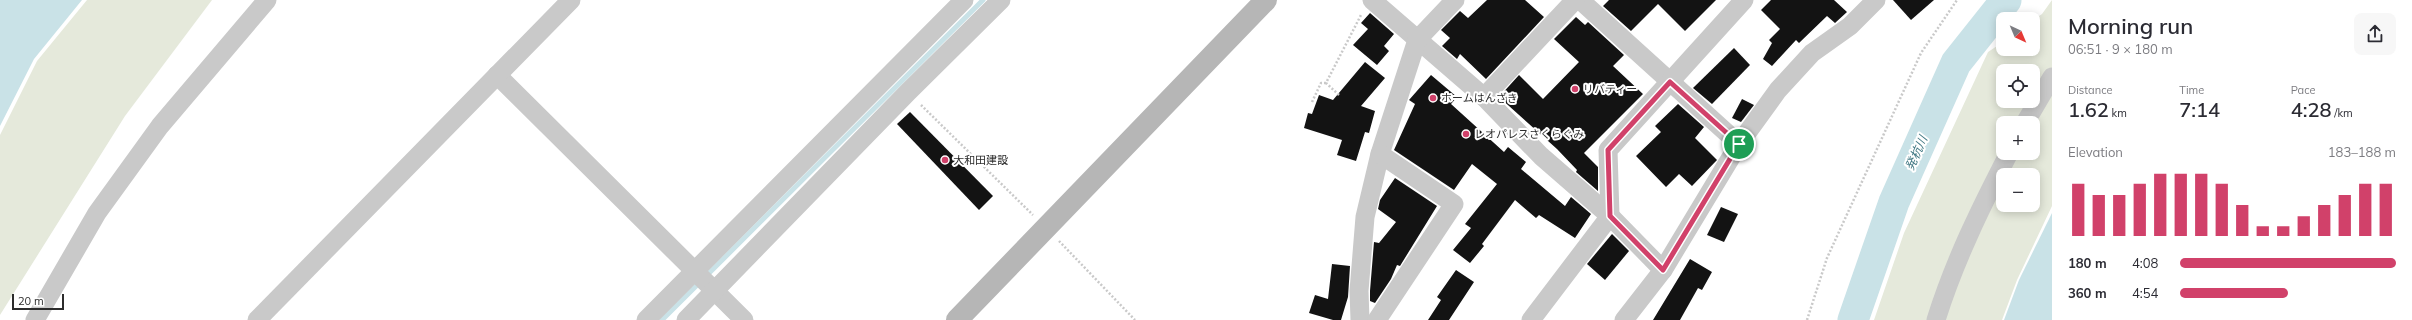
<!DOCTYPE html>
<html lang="en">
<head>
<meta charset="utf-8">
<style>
  :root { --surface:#fff; --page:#f7f7f7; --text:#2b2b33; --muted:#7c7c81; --accent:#d1416a }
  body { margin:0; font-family:Mulish,"Noto Sans JP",sans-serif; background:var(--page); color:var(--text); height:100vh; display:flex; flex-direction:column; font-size:15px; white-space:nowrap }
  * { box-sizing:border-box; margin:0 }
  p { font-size:13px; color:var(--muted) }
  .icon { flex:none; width:22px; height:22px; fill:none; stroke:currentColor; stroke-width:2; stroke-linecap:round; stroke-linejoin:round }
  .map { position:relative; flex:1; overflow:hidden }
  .details { display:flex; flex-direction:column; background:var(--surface); width:360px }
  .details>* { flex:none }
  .needle { width:26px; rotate:136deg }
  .fabs { position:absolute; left:1996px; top:12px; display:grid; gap:8px }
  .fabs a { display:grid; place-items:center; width:44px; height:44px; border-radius:8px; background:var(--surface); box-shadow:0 2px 10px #0003; font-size:20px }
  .scale { position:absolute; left:12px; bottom:10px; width:52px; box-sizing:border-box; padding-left:4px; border:2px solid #2c2c2c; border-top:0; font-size:11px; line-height:14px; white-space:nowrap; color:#2c2c2c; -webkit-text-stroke:3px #fff; paint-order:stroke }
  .pin { position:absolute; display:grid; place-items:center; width:34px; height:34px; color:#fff; margin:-17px; border:2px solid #fff; border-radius:50%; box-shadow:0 1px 4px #0007 }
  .round { display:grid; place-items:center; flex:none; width:42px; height:42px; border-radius:8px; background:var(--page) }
  .summary { display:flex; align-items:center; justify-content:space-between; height:68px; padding:0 16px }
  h1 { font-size:22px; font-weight:600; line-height:30px }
  .figures { display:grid; grid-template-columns:repeat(3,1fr); gap:6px; height:68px; padding:4px 16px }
  .figures div { display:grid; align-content:center }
  .figures b { font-size:20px; font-weight:600 }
  .figures small { font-size:11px; font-weight:400 }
  .figures p { font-size:11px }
  .chart { height:112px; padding:8px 16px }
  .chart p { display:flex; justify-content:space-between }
  .chart svg { width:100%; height:72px; margin-top:4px; stroke:var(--accent); stroke-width:6 }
  ul { padding:0 16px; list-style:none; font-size:13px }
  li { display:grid; grid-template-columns:64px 48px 1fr; align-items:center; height:30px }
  li i { height:10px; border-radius:5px; background:var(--accent) }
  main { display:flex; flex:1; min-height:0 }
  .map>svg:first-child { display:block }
  .green { fill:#e5e9db; fill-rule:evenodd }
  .water { fill:#c9e2e7 }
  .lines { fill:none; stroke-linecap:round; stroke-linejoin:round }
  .stream { stroke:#c9e2e7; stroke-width:5 }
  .river { stroke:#c9e2e7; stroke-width:31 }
  .building { fill:#131313 }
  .path { stroke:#c9c9c9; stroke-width:2.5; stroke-dasharray:2 2; stroke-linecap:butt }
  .street { stroke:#c9c9c9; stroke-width:19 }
  .secondary { stroke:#b6b6b6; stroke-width:22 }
  .route-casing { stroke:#fff; stroke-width:8 }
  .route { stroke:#d1416a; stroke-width:5 }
  .poi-dot { fill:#d1416a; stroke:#fff; stroke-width:1.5 }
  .labels { text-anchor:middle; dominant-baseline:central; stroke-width:4; stroke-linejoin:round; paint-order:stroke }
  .poi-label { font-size:11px; fill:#2c2c2c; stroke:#fff; text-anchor:start }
  .water-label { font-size:12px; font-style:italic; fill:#447a85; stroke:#fff }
</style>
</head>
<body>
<main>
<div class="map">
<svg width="2052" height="320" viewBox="0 0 2052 320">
  <rect width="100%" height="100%" fill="#fff"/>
  <g class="green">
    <path d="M87 0H212L125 116 0 315V135L37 61Z"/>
    <path d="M2052 0V206L2017 280 2002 320H1874L1904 233 1988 52 2003 42V49H2033V20L2042 14ZM2003 71H2033V101H2003ZM2003 123H2033V153H2003ZM2003 175H2033V205H2003Z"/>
  </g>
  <g class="water">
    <path d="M0 0H82L34 59 0 126Z"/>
    <path d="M2052 213V320H2004L2019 280Z"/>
  </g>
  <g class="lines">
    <path class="stream" d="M662 320 983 0"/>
    <path class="river" d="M1853 320 1894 202 1956 63 2006 0"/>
  </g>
  <g class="building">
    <path d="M1487 0H1525L1544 17 1486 79 1460 54 1457 59 1442 46 1450 38 1441 30 1460 11 1468 18Z"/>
    <path d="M1609 0H1716L1685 31 1658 4 1631 31 1603 6Z"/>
    <path d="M1771 0H1834L1847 12 1835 23 1827 16 1799 43 1796 40 1772 66 1763 59 1772 43 1769 40 1780 29 1761 10Z"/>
    <path d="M1893 0H1934L1911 20Z"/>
    <path d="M1370 13 1394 34 1384 46 1389 51 1377 65 1353 45 1368 29 1361 23Z"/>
    <path d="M1576 17 1585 25 1588 22 1624 55 1613 66 1643 94 1584 153 1598 167V191L1576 172 1577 170 1557 149 1499 97 1519 75 1543 99 1579 62 1554 39Z"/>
    <path d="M1734 48 1750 65 1712 104 1693 88Z"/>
    <path d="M1365 62 1385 78 1361 106 1375 111 1369 133 1365 132 1356 161 1337 155 1342 140 1304 128 1308 113 1312 114 1319 95 1333 100Z"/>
    <path d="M1431 75 1457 97 1451 104 1504 152 1508 147 1526 162 1521 169 1565 206 1571 197 1591 214 1575 238 1539 215 1536 218 1515 200 1482 244 1484 246 1470 263 1453 250 1471 228 1465 224 1497 184 1472 164 1454 190 1394 150 1415 104 1409 100Z"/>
    <path d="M1742 99 1754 105 1741 122 1732 118Z"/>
    <path d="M1678 104 1704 127 1695 138 1717 160 1692 186 1679 174 1666 187 1636 156 1661 132 1655 126Z"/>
    <path d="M910 112 993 196 979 210 897 124Z"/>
    <path d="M1395 178 1437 206 1400 266 1397 265 1391 279 1375 303 1370 301V291L1374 242 1379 243 1396 222 1378 209 1380 200Z"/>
    <path d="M1721 207 1738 214 1724 242 1707 235Z"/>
    <path d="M1612 234 1629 251 1605 280 1587 264Z"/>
    <path d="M1690 259 1712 272 1702 290 1698 288 1680 320H1653Z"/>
    <path d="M1332 264 1350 266 1348 297 1341 320H1333L1309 313 1315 295 1328 299Z"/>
    <path d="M1456 270 1474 282 1449 320H1428L1441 300 1437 297Z"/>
  </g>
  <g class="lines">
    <g class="path">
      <path d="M1339 95 1326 83 1361 15"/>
      <path d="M1312 102 1321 83H1326"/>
      <path d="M921 105 1033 215"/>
      <path d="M1059 241 1135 320"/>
      <path d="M1807 320 1827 258 1921 53 1957 0"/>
    </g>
    <g class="street">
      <path d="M1372 0 1484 97 1541 156 1610 216 1663 270 1624 320"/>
      <path d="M1580 0 1739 144 1663 270"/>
      <path d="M497 75 744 320"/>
      <path d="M1484 97 1575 0"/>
      <path d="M2025 123 2052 77"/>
      <path d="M1739 144 1778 90 1812 53 1850 26 1876 0"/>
      <path d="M35 320 97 213 160 126 267 0"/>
      <path d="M257 320 571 0"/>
      <path d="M646 320 964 0"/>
      <path d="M686 320 908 92 1001 0"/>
      <path d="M1360 320 1359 291 1365 217 1380 154 1417 40 1455 0"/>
      <path d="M1377 320 1454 204 1380 154"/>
      <path d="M1531 320 1610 216 1608 150 1744 0"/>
      <path d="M1936 320C1954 262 1981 207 2009 153"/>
    </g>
    <path class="secondary" d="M957 320 1266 0"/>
  </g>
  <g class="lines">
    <defs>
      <path id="route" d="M1670 82 1739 144 1663 270 1610 216 1608 150Z"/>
    </defs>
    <use href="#route" class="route-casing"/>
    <use href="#route" class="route"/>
  </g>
  <g class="poi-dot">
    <circle cx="1575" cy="89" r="4"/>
    <circle cx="1433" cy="98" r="4"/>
    <circle cx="1466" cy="134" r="4"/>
    <circle cx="945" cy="160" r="4"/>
  </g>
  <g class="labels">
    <g class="poi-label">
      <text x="1583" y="89">リバティー</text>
      <text x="1441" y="98">ホームはんざき</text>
      <text x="1474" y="134">レオパレスさくらぐみ</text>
      <text x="953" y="160">大和田建設</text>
    </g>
    <g class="water-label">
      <text transform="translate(1916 153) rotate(-66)">発杭川</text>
    </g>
  </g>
</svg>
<div class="fabs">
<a><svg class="needle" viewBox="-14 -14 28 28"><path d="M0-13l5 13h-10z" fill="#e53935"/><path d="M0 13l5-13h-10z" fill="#7c7c81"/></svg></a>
<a><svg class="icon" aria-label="locate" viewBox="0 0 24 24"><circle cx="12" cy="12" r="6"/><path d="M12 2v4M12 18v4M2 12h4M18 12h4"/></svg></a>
<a>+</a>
<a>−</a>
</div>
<div class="scale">20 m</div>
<div class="pin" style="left:1739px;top:144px;background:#1e9e55"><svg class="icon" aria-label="arrive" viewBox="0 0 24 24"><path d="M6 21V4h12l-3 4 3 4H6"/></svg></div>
</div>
<section class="details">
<div class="summary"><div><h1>Morning run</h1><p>06:51 · 9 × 180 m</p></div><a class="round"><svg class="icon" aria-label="share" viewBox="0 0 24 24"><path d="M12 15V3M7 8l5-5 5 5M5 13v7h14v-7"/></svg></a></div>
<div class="figures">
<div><p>Distance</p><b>1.62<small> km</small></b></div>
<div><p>Time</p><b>7:14</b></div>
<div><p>Pace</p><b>4:28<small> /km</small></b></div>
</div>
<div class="chart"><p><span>Elevation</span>183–188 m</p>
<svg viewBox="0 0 160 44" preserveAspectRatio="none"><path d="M5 44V12M15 44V19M25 44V19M35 44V12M45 44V6M55 44V6M65 44V6M75 44V12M85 44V25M95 44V38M105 44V38M115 44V32M125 44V25M135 44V19M145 44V12M155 44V12"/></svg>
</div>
<ul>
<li><b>180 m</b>4:08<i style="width:100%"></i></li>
<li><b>360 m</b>4:54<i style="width:50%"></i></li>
</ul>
</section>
</main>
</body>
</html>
